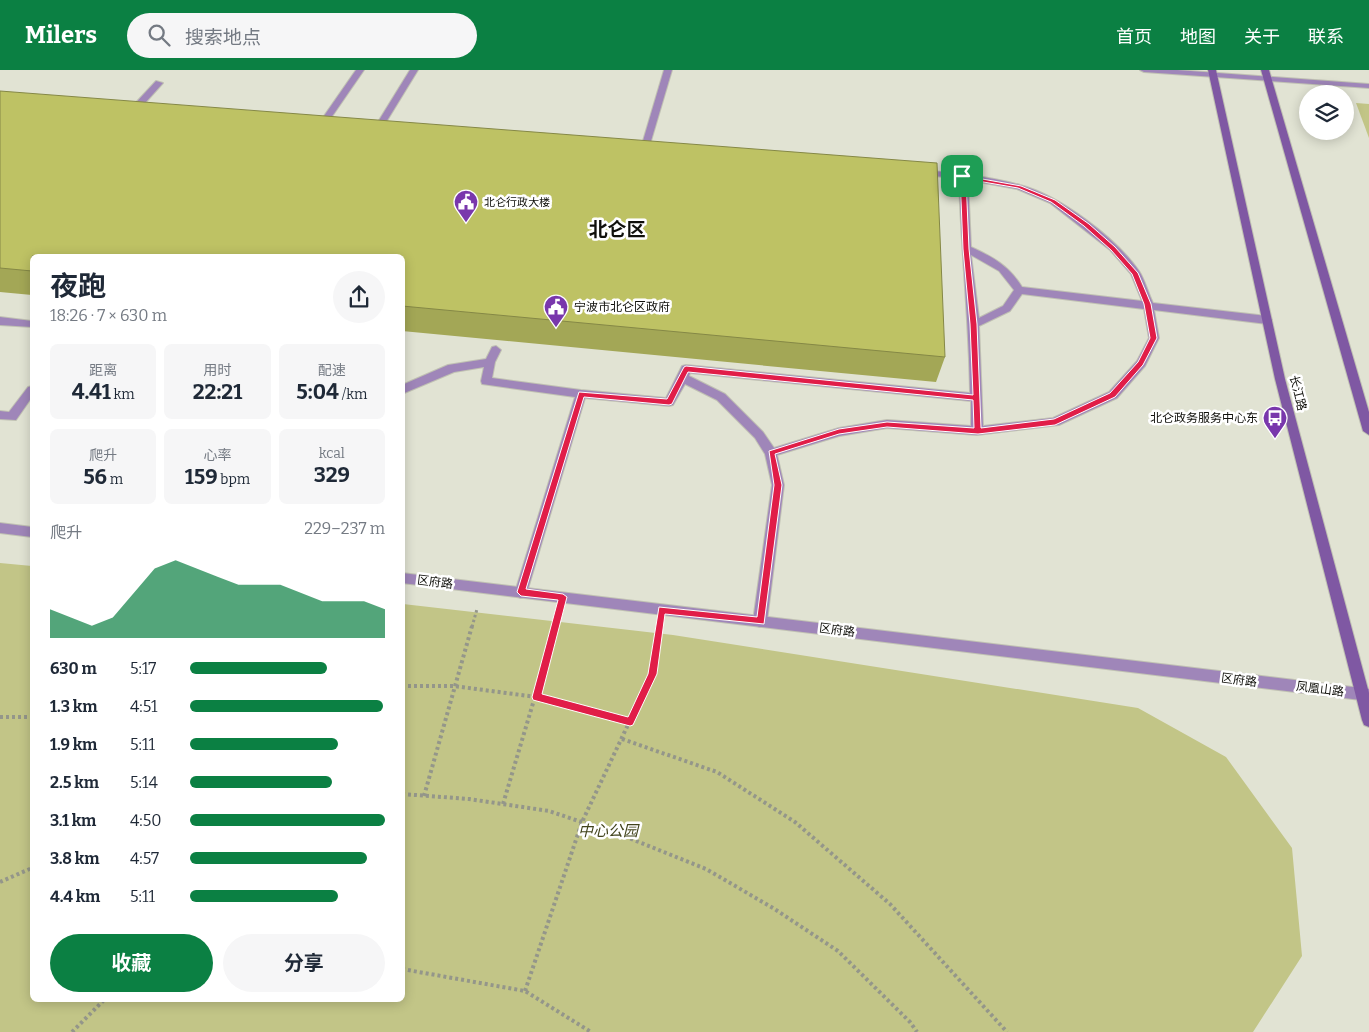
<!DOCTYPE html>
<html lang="zh">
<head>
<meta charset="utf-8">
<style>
  :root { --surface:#fff; --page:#f6f6f7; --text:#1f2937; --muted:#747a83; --accent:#0b8043 }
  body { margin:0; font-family:Bitter,"Noto Sans SC",serif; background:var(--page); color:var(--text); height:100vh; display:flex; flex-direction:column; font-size:19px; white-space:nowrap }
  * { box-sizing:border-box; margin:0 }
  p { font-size:16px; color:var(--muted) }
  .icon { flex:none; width:28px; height:28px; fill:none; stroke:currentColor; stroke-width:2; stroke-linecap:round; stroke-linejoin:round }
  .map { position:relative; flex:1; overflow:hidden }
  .details { position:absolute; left:30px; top:184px; width:375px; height:748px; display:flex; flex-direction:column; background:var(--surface); border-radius:8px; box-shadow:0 2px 12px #0003 }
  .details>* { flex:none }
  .tools { position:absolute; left:1299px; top:15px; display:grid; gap:10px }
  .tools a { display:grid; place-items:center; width:55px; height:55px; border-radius:50%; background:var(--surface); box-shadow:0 2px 12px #0003; font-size:25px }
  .pin { position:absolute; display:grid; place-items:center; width:42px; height:42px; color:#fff; margin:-21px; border-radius:10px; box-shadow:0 2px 8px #0006 }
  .round { display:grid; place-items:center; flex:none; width:52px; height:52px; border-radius:26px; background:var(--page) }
  .summary { display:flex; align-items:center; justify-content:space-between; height:85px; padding:0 20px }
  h1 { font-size:28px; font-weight:700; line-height:38px }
  .metrics { display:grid; grid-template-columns:repeat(3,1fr); gap:8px; height:85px; padding:5px 20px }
  .metrics div { display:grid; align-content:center; border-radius:8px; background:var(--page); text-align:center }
  .metrics b { font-size:21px; font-weight:700 }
  .metrics small { font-size:14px; font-weight:400 }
  .metrics p { font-size:14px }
  .chart { height:140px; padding:10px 20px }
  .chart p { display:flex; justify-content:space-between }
  .chart svg { width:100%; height:90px; margin-top:5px; fill:var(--accent); opacity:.7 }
  .cta { display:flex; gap:10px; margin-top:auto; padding:10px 20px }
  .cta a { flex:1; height:58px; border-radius:30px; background:var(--accent); color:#fff; font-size:20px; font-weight:700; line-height:58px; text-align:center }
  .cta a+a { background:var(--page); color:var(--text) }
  ul { padding:0 20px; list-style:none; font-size:16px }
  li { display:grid; grid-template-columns:80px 60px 1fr; align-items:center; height:38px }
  li i { height:12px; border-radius:6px; background:var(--accent) }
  header { display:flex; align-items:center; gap:30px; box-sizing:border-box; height:70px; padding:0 25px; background:var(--accent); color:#fff }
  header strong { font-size:24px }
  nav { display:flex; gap:28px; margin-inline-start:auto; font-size:18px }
  .search { width:350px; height:45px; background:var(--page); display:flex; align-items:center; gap:12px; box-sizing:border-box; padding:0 18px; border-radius:28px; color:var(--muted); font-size:19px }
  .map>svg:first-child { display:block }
  .green { fill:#c2c587 }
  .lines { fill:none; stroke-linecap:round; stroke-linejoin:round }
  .service-casing { stroke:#c0c1b3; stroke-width:2 }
  .tertiary-casing { stroke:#c0c1b3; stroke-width:2 }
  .secondary-casing { stroke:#c0c1b3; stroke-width:2 }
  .path-far1 { stroke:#94968a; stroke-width:3; stroke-dasharray:2.5 2.5; stroke-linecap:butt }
  .path { stroke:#94968a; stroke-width:4; stroke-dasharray:3 3; stroke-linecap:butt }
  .service { fill:#9f86b9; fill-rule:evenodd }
  .tertiary { fill:#9f86b9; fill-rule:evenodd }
  .secondary { fill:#7f58a3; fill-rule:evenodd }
  .wall { fill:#a3a756 }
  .building { fill:#bec264; stroke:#858846 }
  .route { fill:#e11d48; stroke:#fff; fill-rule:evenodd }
  .labels { text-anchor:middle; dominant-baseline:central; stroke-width:5; stroke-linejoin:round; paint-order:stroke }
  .far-poi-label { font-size:11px; fill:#10100b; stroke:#fff; text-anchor:start }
  .poi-label { font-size:12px; fill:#10100b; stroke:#fff; text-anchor:start }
  .street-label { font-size:12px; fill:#10100b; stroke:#fff }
  .near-park-label { font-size:15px; font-style:italic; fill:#41431b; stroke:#fff }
  .far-town-label { font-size:19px; font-weight:bold; fill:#10100b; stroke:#fff }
</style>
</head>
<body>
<header>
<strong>Milers</strong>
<div class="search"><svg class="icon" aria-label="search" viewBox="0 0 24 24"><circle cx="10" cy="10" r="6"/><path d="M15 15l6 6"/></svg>搜索地点</div>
<nav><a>首页</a><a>地图</a><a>关于</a><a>联系</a></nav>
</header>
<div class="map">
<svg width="1369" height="962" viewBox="0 0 1369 962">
  <rect width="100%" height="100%" fill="#e1e3d3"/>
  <g class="green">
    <path d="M1356 33 1369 34V68Z"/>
    <path d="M0 493 32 496V929H402L403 534 673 565 1138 638 1226 687 1292 778 1302 886 1253 962H0Z"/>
  </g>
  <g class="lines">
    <defs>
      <g id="service">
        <path d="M356 0H364L324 58H318L317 56Z"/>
        <path d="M410 0H418L380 62H374L373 60Z"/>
        <path d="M664 0H672L648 81 641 83 640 81Z"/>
        <path d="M156 11 163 13 136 43H130V39Z"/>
        <path d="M922 100C955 103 988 106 1020 115 1059 125 1116 168 1139 201 1145 210 1148 223 1153 233L1267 246 1272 250 1267 254 1154 240 1159 268 1145 296 1117 328 1059 355 977 365 887 358 839 366 777 385 784 415 767 551 765 555 760 557 755 555 753 551 772 415 765 384 755 368 717 330 685 314 673 335 669 336 585 328 527 522 526 526 521 528 516 526 515 522 575 327 482 314 481 311 484 297 454 302 402 324V315L448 295 486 289 492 277 496 276 501 280 495 292 492 308 581 320 666 328 682 296 686 295 970 323C969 251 961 180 959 108L919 105 918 103ZM968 110 1017 119 1050 133 1110 180 1131 204 1142 231 1022 217C1009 196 993 187 971 177ZM971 185 999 201 1014 220 1003 236 979 248ZM1022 224 1144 239 1149 268 1137 291 1109 322 1053 348 983 356 979 256 1010 241ZM690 303 971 331V356L887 350 839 358 774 378 763 362 725 324 689 306Z"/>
        <path d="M0 247 32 251V257L0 255Z"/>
        <path d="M32 316V327L16 350 0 349V341L9 342 28 317Z"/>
      </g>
      <g id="tertiary">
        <path d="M1140 0H1177L1369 14V18L1144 2Z"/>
        <path d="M0 453 32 457V467L0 463Z"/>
        <path d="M402 503 1369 619V631L402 513Z"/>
      </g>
      <g id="secondary">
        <path d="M1208 0H1216L1285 309 1369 623V657L1364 655 1362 650 1275 309Z"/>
        <path d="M1261 0H1269L1369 342V365L1363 361Z"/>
      </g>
    </defs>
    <use href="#service" class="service-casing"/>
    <use href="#tertiary" class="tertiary-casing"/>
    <use href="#secondary" class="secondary-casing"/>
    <g class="path-far1">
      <path d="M472 557 477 539"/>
      <path d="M555 557 558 548"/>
    </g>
    <g class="path">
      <path d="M402 616H454L536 627 630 652"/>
      <path d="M0 647H32"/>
      <path d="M622 669 717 702 795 752 890 834 1007 962"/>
      <path d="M402 724 469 729 549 741 629 768 706 799 773 838 838 881 910 952 917 962"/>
      <path d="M424 726 472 556"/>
      <path d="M503 734 556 556"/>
      <path d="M0 812 32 798"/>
      <path d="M402 899 525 921 591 962"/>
      <path d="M525 921 582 752 652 604 659 560"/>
      <path d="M72 962 105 929"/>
    </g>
    <use href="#service" class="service"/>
    <use href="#tertiary" class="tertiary"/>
    <use href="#secondary" class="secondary"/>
  </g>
  <path class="wall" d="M0 21 945 287 936 312 402 261V186H32V225L0 222Z"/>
  <path class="building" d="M0 21 937 93 945 287 402 236V186H32V201L0 198Z"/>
  <path class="route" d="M960 105 1021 116 1055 130 1089 154 1115 177 1138 203 1151 234 1157 268 1143 295 1115 327 1055 355 978 364 887 357 839 364 775 384 782 415 764 554 665 544 657 604 633 655 630 656 533 630 532 627 558 530 521 526 517 522 579 322 667 329 684 297 686 296 973 325 970 254 963 179ZM966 109 1018 118 1051 132 1084 156 1111 180 1132 204 1144 234 1150 268 1138 292 1110 323 1054 349 981 358 977 254 969 179ZM688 302 973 330 974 358 887 352 839 359 769 381 774 415 757 547 659 537 648 604 628 647 542 624 567 527 563 524 526 519 584 327 669 335 672 334Z"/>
  <defs>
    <symbol id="civic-pin" viewBox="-11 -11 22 30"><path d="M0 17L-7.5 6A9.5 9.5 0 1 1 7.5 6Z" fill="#7937ac" stroke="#fff"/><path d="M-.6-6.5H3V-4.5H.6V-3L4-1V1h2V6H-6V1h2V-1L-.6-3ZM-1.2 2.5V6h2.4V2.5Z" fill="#fff"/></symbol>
    <symbol id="bus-pin" viewBox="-11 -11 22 30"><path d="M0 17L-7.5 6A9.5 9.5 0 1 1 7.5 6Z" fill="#7937ac" stroke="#fff"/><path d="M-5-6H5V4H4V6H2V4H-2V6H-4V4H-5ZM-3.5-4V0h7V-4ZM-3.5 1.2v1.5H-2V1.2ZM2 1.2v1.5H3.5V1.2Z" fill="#fff"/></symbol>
  </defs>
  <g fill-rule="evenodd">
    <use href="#civic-pin" x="452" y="118" width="28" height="38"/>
    <use href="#civic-pin" x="542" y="223" width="28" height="38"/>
    <use href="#bus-pin" x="1261" y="334" width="28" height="38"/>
  </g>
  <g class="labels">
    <g class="far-poi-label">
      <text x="484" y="132">北仑行政大楼</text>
    </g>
    <g class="poi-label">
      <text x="574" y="237">宁波市北仑区政府</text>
      <text x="1258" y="348" text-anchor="end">北仑政务服务中心东</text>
    </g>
    <g class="street-label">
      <text transform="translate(1298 323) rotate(76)">长江路</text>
      <text transform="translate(435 512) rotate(7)">区府路</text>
      <text transform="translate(837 560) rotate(7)">区府路</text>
      <text transform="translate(1239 610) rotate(7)">区府路</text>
      <text transform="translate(1320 619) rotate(7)">凤凰山路</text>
    </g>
    <g class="near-park-label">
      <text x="608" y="761">中心公园</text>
    </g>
    <g class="far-town-label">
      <text x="617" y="159">北仑区</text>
    </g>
  </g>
</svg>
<div class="tools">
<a><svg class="icon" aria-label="layers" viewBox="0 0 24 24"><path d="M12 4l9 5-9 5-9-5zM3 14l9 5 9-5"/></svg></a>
</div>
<div class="pin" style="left:962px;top:106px;background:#1e9e55"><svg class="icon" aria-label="arrive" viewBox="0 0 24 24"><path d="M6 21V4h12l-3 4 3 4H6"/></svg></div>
<section class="details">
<div class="summary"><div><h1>夜跑</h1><p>18:26 · 7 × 630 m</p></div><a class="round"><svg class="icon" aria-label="share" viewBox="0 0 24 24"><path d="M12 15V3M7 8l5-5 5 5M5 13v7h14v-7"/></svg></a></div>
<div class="metrics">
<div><p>距离</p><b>4.41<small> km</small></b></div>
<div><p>用时</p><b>22:21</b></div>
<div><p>配速</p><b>5:04<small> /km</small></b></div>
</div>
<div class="metrics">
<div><p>爬升</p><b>56<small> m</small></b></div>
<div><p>心率</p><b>159<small> bpm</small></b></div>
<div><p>kcal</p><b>329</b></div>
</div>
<div class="chart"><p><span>爬升</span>229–237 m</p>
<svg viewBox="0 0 160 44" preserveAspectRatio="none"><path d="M0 44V30L10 34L20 38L30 34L40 22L50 10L60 6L70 10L80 14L90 18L100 18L110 18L120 22L130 26L140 26L150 26L160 30V44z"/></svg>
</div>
<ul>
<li><b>630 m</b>5:17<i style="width:70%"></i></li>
<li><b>1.3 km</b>4:51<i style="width:99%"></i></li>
<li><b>1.9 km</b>5:11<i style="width:76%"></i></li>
<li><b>2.5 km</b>5:14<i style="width:73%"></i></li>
<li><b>3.1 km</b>4:50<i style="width:100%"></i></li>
<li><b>3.8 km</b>4:57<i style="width:91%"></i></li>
<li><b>4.4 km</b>5:11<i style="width:76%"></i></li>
</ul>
<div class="cta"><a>收藏</a><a>分享</a></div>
</section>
</div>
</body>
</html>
